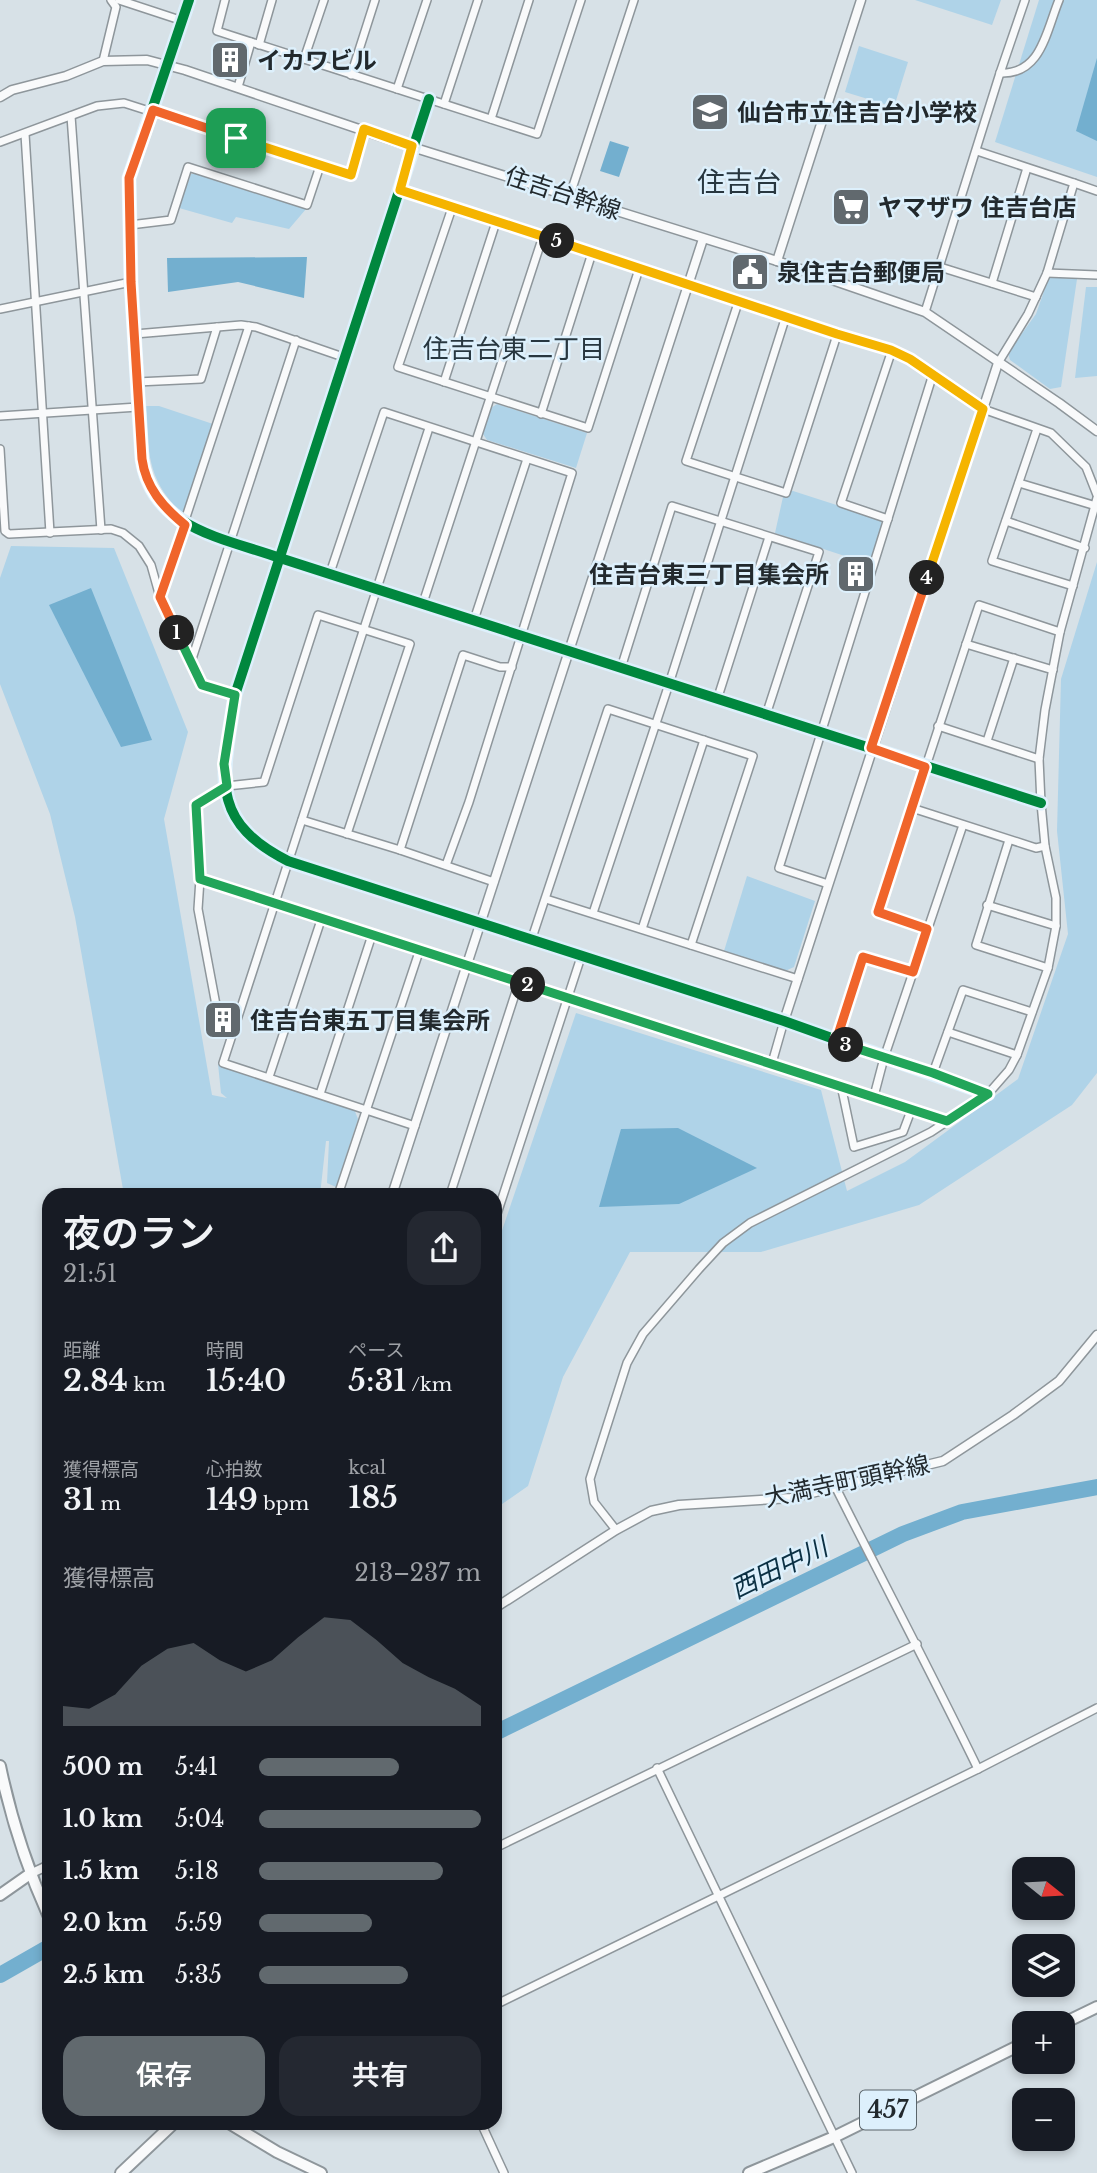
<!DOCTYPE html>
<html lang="ja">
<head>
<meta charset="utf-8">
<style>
  :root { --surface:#171b24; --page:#242831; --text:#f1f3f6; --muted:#9ea1a6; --accent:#61696e }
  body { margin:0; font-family:"Libre Baskerville","Noto Sans JP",serif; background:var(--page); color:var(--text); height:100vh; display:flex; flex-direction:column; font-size:26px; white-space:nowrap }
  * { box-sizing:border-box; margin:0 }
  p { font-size:23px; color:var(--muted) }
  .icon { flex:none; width:38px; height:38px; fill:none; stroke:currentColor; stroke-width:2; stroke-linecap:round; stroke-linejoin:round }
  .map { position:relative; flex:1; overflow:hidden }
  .drawer { position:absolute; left:42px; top:1188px; width:460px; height:942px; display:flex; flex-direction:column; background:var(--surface); border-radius:21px; box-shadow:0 4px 10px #0003 }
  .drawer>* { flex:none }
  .needle { width:46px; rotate:108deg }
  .fabs { position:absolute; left:1012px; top:1857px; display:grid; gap:14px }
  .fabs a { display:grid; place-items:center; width:63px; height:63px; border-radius:14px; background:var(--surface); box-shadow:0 4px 10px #0003; font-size:35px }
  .pin { position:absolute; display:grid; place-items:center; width:60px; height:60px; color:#fff; margin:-30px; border-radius:14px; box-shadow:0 4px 10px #0006 }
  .km { position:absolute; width:35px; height:35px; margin:-18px; border-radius:50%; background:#222; color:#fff; font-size:19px; line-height:35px; text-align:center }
  .round { display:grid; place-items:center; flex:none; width:74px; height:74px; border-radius:21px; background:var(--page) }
  .summary { display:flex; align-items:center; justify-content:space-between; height:119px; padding:0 21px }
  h1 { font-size:38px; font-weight:600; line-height:52px }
  .metrics { display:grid; grid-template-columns:repeat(3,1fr); gap:10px; height:119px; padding:7px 21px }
  .metrics div { display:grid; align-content:center }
  .metrics b { font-size:30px; font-weight:600 }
  .metrics small { font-size:19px; font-weight:400 }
  .metrics p { font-size:19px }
  .chart { height:196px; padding:14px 21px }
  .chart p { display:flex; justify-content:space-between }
  .chart svg { width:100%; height:126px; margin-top:7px; fill:var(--accent); opacity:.7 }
  .primary-button { display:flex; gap:14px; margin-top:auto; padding:14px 21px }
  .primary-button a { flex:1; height:80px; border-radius:21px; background:var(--accent); color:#fff; font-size:28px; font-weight:600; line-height:80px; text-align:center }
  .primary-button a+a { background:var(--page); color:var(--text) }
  ul { padding:0 21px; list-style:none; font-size:23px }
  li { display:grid; grid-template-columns:112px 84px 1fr; align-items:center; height:52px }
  li i { height:18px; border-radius:9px; background:var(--accent) }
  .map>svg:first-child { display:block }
  .green { fill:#afd3e8 }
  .water { fill:#73afcf }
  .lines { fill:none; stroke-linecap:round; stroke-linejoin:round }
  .river { stroke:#73afcf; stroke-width:16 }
  .minor-casing { stroke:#8e969b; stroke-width:10 }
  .tertiary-casing { stroke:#8e969b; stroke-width:11 }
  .trunk-casing { stroke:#8e969b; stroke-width:14 }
  .minor { stroke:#f9fafb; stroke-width:7 }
  .tertiary { stroke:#f9fafb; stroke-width:8 }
  .trunk { stroke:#f9fafb; stroke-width:10 }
  .cycleway-casing { stroke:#ddf0fc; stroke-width:15 }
  .cycleway { stroke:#00873e; stroke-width:10 }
  .split-1-casing { stroke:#fff; stroke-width:14 }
  .split-2-casing { stroke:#fff; stroke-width:14 }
  .split-3-casing { stroke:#fff; stroke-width:14 }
  .split-4-casing { stroke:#fff; stroke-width:14 }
  .split-5-casing { stroke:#fff; stroke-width:14 }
  .split-6-casing { stroke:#fff; stroke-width:14 }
  .split-1 { stroke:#f0652b; stroke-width:9 }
  .split-2 { stroke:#22a559; stroke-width:9 }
  .split-3 { stroke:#22a559; stroke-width:9 }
  .split-4 { stroke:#f0652b; stroke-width:9 }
  .split-5 { stroke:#f5b400; stroke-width:9 }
  .split-6 { stroke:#f5b400; stroke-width:9 }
  .labels { text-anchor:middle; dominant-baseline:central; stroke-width:5; stroke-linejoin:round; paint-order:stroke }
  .shield { fill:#ddf0fc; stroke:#5a656b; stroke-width:2 }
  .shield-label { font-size:23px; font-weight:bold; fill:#22292d }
  .poi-label { font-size:24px; font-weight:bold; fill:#22292d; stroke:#ddf0fc; text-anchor:start }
  .street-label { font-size:24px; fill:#22292d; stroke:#ddf0fc }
  .neighbourhood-label { font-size:26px; fill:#283740; stroke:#ddf0fc }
  .water-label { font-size:26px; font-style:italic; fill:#0b3043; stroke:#ddf0fc }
  .quarter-label { font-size:28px; fill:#283740; stroke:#ddf0fc }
</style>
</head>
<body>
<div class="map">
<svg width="1097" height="2173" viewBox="0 0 1097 2173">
  <rect width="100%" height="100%" fill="#d7e1e7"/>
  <g class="green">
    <path d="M915 0H1001L992 25Z"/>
    <path d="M1039 0H1097V177L995 142Z"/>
    <path d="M859 46 908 62 894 107 845 92Z"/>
    <path d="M191 174H196L306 209 289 229 236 217 232 223 179 208Z"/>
    <path d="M1049 277 1077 279 1061 387 1050 389 1010 360 1008 353 1036 314Z"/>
    <path d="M1086 287H1097V376L1075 378Z"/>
    <path d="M497 404 587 433 576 468 487 440 483 434 491 408Z"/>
    <path d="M146 406H159L213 424 183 514C147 481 148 452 146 406Z"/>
    <path d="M790 490 880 519 882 525 869 564 775 533 783 497 788 496Z"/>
    <path d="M11 546 114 548 188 732 164 819 212 1095 227 1098 221 1093 218 1064 354 1109 358 1119 336 1187 327 1183 329 1141H326L320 1195H124L75 917 50 814 0 684V578Z"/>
    <path d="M1097 562V1073L1072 1105 919 1205 761 1252H630L563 1377 528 1486 495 1509V1251L576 1013 821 1090 847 1191 905 1162 1018 1079 1068 934 1057 831 1061 679Z"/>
    <path d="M747 876 815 901 794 967 785 971 724 951Z"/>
  </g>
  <g class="water">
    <path d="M1097 58V141L1076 131Z"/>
    <path d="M610 141 629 147 619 177 600 171Z"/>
    <path d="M307 257 304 298 238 282 168 292 167 258Z"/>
    <path d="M91 588 152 740 121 747 49 605Z"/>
    <path d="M678 1128 757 1168 679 1204 599 1207 621 1129Z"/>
  </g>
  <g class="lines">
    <g class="river">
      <path d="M495 1733 903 1534 962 1512 1097 1487"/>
      <path d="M0 1975 49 1947"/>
    </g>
    <defs>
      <g id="minor">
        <path d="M119 0 183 21"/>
        <path d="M189 0 129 178 131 282 142 459C152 529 224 538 280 558L1041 803"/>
        <path d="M225 0 217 31 537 134 581 0"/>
        <path d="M259 45 272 0"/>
        <path d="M304 59 324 0"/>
        <path d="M103 61 116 7 111 0"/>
        <path d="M1000 73C1041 75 1046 32 1059 0"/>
        <path d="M351 75 375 0"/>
        <path d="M238 87 251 42"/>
        <path d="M397 89 427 0"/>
        <path d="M444 104 478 0"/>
        <path d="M71 116 101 530"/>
        <path d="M491 119 529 0"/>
        <path d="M25 134 50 533"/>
        <path d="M0 142 97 106 124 103 350 175 364 129"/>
        <path d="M412 147 429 99"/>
        <path d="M977 151 1074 183 1047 273 1028 314 998 363"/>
        <path d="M1074 183 1097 191"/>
        <path d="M400 190 739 300 837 335 892 350 910 359 983 409 1051 433 1086 467 1097 495"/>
        <path d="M570 195 634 0"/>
        <path d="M452 208 398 367 588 428 639 269"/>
        <path d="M130 225 171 220 188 167 307 205 320 166"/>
        <path d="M940 267 1036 297"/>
        <path d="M1047 273 1097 275"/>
        <path d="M992 283 1027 168"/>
        <path d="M739 300 686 461 786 493 837 335"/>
        <path d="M0 309 131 282"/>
        <path d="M925 312 1000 73 1025 0"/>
        <path d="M135 334 241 325 256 327 346 358"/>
        <path d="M137 382 201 379 217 327"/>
        <path d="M444 382 496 222"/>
        <path d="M541 414 592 253"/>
        <path d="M0 416 138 407"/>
        <path d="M1037 429 992 561 1073 586"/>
        <path d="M0 449 5 531 9 534 111 529 123 533 139 546 151 565 160 597 202 685 235 695"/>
        <path d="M1019 483 1096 506"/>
        <path d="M888 519 841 503 892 350"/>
        <path d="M1006 521 1085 548"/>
        <path d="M330 573 384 412 572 473 469 802 446 865"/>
        <path d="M160 596 249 326"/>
        <path d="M423 603 543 236"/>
        <path d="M474 620 527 459"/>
        <path d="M966 644 1053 670"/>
        <path d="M191 662 296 340"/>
        <path d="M621 668 672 506 819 552 766 715"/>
        <path d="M717 700 769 537"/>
        <path d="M938 726 1039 759"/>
        <path d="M987 741 1014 658"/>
        <path d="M912 808 1036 848 1045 846"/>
        <path d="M302 820 400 850 494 882"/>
        <path d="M1009 840 976 945 1048 968"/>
        <path d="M400 850 463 655 500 667H512"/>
        <path d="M200 879 947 1121"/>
        <path d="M828 884 779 868 933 374"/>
        <path d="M546 899 798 979"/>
        <path d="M987 905 1056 926"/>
        <path d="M593 913 669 684 786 316"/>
        <path d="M642 929 704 740"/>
        <path d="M927 929 878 912 979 605 1060 632"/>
        <path d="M531 941 608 709 753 756 691 945"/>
        <path d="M238 1013 216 1005 198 909 200 879 196 805 227 786 264 782 318 615 410 644 347 834"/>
        <path d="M948 1032 1017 1055"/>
        <path d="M836 1041 863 957 913 972"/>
        <path d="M772 1063 784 1021 988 1094"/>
        <path d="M933 1073 963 990 1032 1012"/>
        <path d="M269 1077 322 917"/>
        <path d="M841 1085 854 1147 903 1132 912 1108"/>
        <path d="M320 1094 372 935"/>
        <path d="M874 1096 884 1058 963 825"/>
        <path d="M415 1126 223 1063 429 428"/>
        <path d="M338 1195 420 949"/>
        <path d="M450 1195 519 982"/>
        <path d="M495 1220 581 957"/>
        <path d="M836 1488C883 1582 932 1674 978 1769"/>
        <path d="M616 1530 594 1502 590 1479 627 1363 643 1334 699 1269 723 1243 750 1223 931 1132 988 1094 1009 1070 1017 1055 1048 968 1056 926V898L1045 846 1041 803 1039 759 1045 710 1060 632 1097 498"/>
        <path d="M657 1768 852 2173"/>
        <path d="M495 1848 917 1644"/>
        <path d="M495 2005 978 1769 1097 1708"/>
        <path d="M481 2123 504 2173"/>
      </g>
      <g id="tertiary">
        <path d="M0 97 12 90 66 76 103 61 147 60 185 70 412 147 777 261 925 312 1059 403 1097 431"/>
        <path d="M412 147 346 358 235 695C224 772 205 819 288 861L784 1021 998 363"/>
        <path d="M777 261 861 0"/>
        <path d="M392 1195 703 239"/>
        <path d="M495 1608 616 1530 651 1511 679 1505 791 1498 943 1461 1013 1415 1059 1381 1097 1335"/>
        <path d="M30 1874 49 1865"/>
      </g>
      <g id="trunk">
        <path d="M0 1766C11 1819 27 1868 49 1917"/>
        <path d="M0 1895 30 1874"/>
        <path d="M1062 2024 1097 2007"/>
        <path d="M229 2123 277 2152 321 2173"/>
        <path d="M121 2173 174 2123"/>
        <path d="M749 2173 834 2137 1024 2043"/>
      </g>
    </defs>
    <use href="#minor" class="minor-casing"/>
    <use href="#tertiary" class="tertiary-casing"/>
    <use href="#trunk" class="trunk-casing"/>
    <use href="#minor" class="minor"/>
    <use href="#tertiary" class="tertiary"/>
    <use href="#trunk" class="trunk"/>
    <defs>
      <g id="cycleway">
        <path d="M189 0 129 178 131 282 142 459C152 529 224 538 280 558L1041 803"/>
        <path d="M429 99 235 695C224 772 205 819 288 861L784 1021 988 1094"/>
      </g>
    </defs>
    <use href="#cycleway" class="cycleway-casing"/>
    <use href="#cycleway" class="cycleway"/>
  </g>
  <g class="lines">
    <defs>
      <path id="split-1" d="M177 633 160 597 185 525C163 507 146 488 142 459L131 282 129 178 153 110 236 138"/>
      <path id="split-2" d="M177 633 202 685 235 695 224 764 227 786 196 805 200 879 528 985"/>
      <path id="split-3" d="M528 985 947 1121 988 1094 933 1073 846 1045"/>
      <path id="split-4" d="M846 1045 836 1041 863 957 913 972 927 929 878 912 925 767 871 748 927 578"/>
      <path id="split-5" d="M557 241 837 334 891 350 910 359 983 409 927 578"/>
      <path id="split-6" d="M236 138 351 175 364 129 412 146 400 190 557 241"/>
    </defs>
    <use href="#split-1" class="split-1-casing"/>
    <use href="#split-2" class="split-2-casing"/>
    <use href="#split-3" class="split-3-casing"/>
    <use href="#split-4" class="split-4-casing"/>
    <use href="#split-5" class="split-5-casing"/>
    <use href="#split-6" class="split-6-casing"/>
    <use href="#split-1" class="split-1"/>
    <use href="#split-2" class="split-2"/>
    <use href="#split-3" class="split-3"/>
    <use href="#split-4" class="split-4"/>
    <use href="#split-5" class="split-5"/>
    <use href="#split-6" class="split-6"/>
  </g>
  <defs>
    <symbol id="building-square" viewBox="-11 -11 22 22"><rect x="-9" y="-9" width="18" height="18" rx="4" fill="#61696e" stroke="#ddf0fc"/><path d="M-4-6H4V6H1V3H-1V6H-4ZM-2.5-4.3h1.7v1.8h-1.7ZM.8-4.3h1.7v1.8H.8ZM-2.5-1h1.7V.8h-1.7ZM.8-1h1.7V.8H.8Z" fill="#fff"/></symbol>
    <symbol id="school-square" viewBox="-11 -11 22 22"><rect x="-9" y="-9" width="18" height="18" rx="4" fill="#61696e" stroke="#ddf0fc"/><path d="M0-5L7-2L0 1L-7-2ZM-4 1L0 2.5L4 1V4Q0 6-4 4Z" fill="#fff"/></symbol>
    <symbol id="supermarket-square" viewBox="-11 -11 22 22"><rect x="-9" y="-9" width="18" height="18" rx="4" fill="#61696e" stroke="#ddf0fc"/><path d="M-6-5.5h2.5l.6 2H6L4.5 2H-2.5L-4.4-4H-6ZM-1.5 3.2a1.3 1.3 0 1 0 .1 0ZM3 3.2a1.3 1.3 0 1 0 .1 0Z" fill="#fff"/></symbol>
    <symbol id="civic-square" viewBox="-11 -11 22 22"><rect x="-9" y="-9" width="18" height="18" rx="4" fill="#61696e" stroke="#ddf0fc"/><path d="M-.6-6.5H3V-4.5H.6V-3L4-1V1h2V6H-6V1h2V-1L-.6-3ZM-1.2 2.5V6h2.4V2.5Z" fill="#fff"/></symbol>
  </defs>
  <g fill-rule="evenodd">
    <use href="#building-square" x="208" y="38" width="44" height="44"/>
    <use href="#school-square" x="688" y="90" width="44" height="44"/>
    <use href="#supermarket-square" x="829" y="185" width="44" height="44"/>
    <use href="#civic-square" x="728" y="250" width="44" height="44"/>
    <use href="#building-square" x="834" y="552" width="44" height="44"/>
    <use href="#building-square" x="201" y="998" width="44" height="44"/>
  </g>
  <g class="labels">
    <rect class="shield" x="860" y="2090.5" width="56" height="39" rx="5"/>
    <g class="shield-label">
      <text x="888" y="2110">457</text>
    </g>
    <g class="poi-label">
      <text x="257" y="60">イカワビル</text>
      <text x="737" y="112">仙台市立住吉台小学校</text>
      <text x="878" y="207">ヤマザワ 住吉台店</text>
      <text x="777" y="272">泉住吉台郵便局</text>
      <text x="829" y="574" text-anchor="end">住吉台東三丁目集会所</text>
      <text x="250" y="1020">住吉台東五丁目集会所</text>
    </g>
    <g class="street-label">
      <text transform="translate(563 193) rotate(18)">住吉台幹線</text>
      <text transform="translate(847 1481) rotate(-12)">大満寺町頭幹線</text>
    </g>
    <g class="neighbourhood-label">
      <text x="514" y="349">住吉台東二丁目</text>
    </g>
    <g class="water-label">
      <text transform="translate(779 1568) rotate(-26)">西田中川</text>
    </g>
    <g class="quarter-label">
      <text x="739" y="182">住吉台</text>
    </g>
  </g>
</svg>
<div class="fabs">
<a><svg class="needle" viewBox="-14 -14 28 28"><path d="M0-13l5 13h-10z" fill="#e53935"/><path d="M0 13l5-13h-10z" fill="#9ea1a6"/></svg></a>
<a><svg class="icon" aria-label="layers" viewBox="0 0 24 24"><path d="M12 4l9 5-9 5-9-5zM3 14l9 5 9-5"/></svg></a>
<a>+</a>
<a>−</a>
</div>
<div class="pin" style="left:236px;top:138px;background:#1e9e55"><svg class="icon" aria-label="arrive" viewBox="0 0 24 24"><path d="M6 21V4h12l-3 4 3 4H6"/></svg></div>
<b class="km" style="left:177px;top:633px">1</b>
<b class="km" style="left:528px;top:985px">2</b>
<b class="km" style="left:846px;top:1045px">3</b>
<b class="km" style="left:927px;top:578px">4</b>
<b class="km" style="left:557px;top:241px">5</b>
<section class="drawer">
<div class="summary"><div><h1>夜のラン</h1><p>21:51</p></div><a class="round"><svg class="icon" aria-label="share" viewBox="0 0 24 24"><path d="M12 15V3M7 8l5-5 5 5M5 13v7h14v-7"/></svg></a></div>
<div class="metrics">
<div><p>距離</p><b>2.84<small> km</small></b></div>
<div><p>時間</p><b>15:40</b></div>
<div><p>ペース</p><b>5:31<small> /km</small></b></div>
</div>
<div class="metrics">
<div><p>獲得標高</p><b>31<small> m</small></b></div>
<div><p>心拍数</p><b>149<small> bpm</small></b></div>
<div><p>kcal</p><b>185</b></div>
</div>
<div class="chart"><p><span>獲得標高</span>213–237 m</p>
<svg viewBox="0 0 160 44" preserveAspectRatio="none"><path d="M0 44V37L10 38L20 33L30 23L40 17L50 15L60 21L70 25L80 21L90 13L100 6L110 7L120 14L130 22L140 27L150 31L160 37V44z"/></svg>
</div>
<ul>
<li><b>500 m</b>5:41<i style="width:63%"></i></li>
<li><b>1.0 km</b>5:04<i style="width:100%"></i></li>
<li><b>1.5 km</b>5:18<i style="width:83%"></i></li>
<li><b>2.0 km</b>5:59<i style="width:51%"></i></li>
<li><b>2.5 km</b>5:35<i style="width:67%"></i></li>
</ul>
<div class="primary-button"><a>保存</a><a>共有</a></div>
</section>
</div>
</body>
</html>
